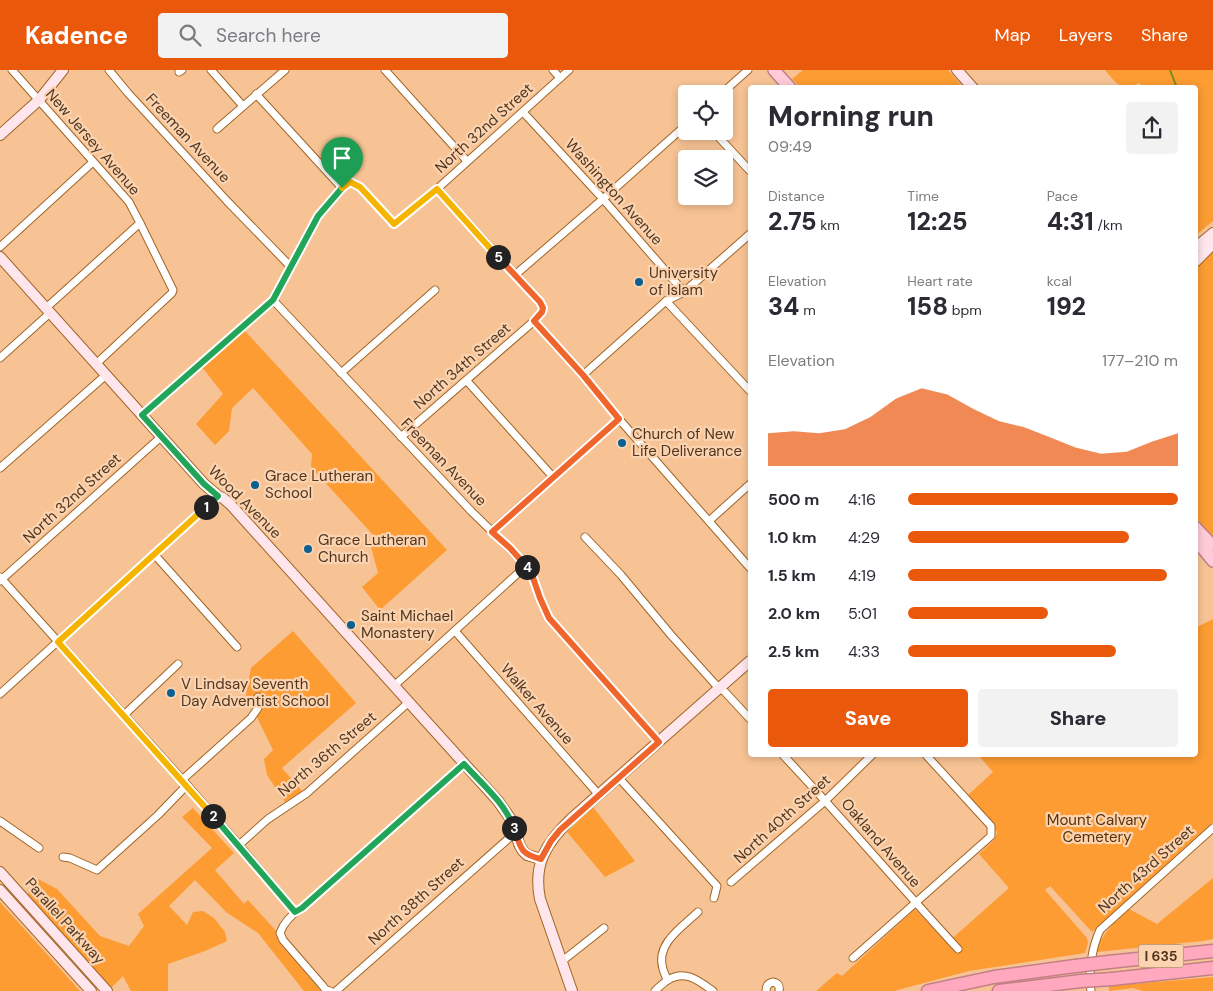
<!DOCTYPE html>
<html lang="en">
<head>
<meta charset="utf-8">
<style>
  :root { --surface:#fff; --page:#f2f2f3; --text:#2b2b33; --muted:#7c7c81; --accent:#ea580c }
  body { margin:0; font-family:"DM Sans",sans-serif; background:var(--page); color:var(--text); height:100vh; display:flex; flex-direction:column; font-size:19px; white-space:nowrap }
  * { box-sizing:border-box; margin:0 }
  p { font-size:16px; color:var(--muted) }
  .icon { flex:none; width:28px; height:28px; fill:none; stroke:currentColor; stroke-width:2; stroke-linecap:round; stroke-linejoin:round }
  .map { position:relative; flex:1; overflow:hidden }
  .details { position:absolute; left:748px; top:15px; width:450px; height:672px; display:flex; flex-direction:column; background:var(--surface); border-radius:5px; box-shadow:0 2px 8px #0003 }
  .details>* { flex:none }
  .tools { position:absolute; left:678px; top:15px; display:grid; gap:10px }
  .tools a { display:grid; place-items:center; width:55px; height:55px; border-radius:5px; background:var(--surface); box-shadow:0 2px 8px #0003; font-size:25px }
  .pin { position:absolute; display:grid; place-items:center; width:42px; height:42px; color:#fff; margin:-51px -21px; border-radius:50% 50% 50% 0; rotate:-45deg; box-shadow:0 0 5px #0007 }
  .pin .icon { rotate:45deg }
  .km { position:absolute; width:25px; height:25px; margin:-12px; border-radius:50%; background:#222; color:#fff; font-size:14px; line-height:25px; text-align:center }
  .round { display:grid; place-items:center; flex:none; width:52px; height:52px; border-radius:5px; background:var(--page) }
  .head { display:flex; align-items:center; justify-content:space-between; height:85px; padding:0 20px }
  h1 { font-size:28px; font-weight:800; line-height:38px }
  .figures { display:grid; grid-template-columns:repeat(3,1fr); gap:8px; height:85px; padding:5px 20px }
  .figures div { display:grid; align-content:center }
  .figures b { font-size:25px; font-weight:800 }
  .figures small { font-size:14px; font-weight:400 }
  .figures p { font-size:14px }
  .chart { height:140px; padding:10px 20px }
  .chart p { display:flex; justify-content:space-between }
  .chart svg { width:100%; height:90px; margin-top:5px; fill:var(--accent); opacity:.7 }
  .action { display:flex; gap:10px; margin-top:auto; padding:10px 20px }
  .action a { flex:1; height:58px; border-radius:5px; background:var(--accent); color:#fff; font-size:20px; font-weight:800; line-height:58px; text-align:center }
  .action a+a { background:var(--page); color:var(--text) }
  ul { padding:0 20px; list-style:none; font-size:16px }
  li { display:grid; grid-template-columns:80px 60px 1fr; align-items:center; height:38px }
  li i { height:12px; border-radius:6px; background:var(--accent) }
  header { display:flex; align-items:center; gap:30px; box-sizing:border-box; height:70px; padding:0 25px; background:var(--accent); color:#fff }
  header strong { font-size:24px }
  nav { display:flex; gap:28px; margin-inline-start:auto; font-size:18px }
  .search { width:350px; height:45px; background:var(--page); display:flex; align-items:center; gap:12px; box-sizing:border-box; padding:0 18px; border-radius:5px; color:var(--muted); font-size:19px }
  .map>svg:first-child { display:block }
  .green { fill:#fc9c32 }
  .lines { fill:none; stroke-linecap:round; stroke-linejoin:round }
  .stream { stroke:#7a8b1c; stroke-width:2 }
  .street-casing { stroke:#a06527; stroke-width:9 }
  .secondary-casing { stroke:#a06527; stroke-width:12 }
  .primary-casing { stroke:#c28086; stroke-width:14 }
  .highway-casing { stroke:#c28086; stroke-width:15 }
  .street { stroke:#fff; stroke-width:7 }
  .secondary { stroke:#ffe5ec; stroke-width:10 }
  .primary { stroke:#ffcbd8; stroke-width:11 }
  .highway { stroke:#ffa8be; stroke-width:12 }
  .highway-bridge-casing { stroke:#c28086; stroke-width:15; stroke-linecap:butt }
  .highway-bridge { stroke:#ffa8be; stroke-width:12 }
  .split-1-casing { stroke:#fff; stroke-width:10 }
  .split-2-casing { stroke:#fff; stroke-width:10 }
  .split-3-casing { stroke:#fff; stroke-width:10 }
  .split-4-casing { stroke:#fff; stroke-width:10 }
  .split-5-casing { stroke:#fff; stroke-width:10 }
  .split-6-casing { stroke:#fff; stroke-width:10 }
  .split-1 { stroke:#22a559; stroke-width:6 }
  .split-2 { stroke:#f5b400; stroke-width:6 }
  .split-3 { stroke:#22a559; stroke-width:6 }
  .split-4 { stroke:#f0652b; stroke-width:6 }
  .split-5 { stroke:#f0652b; stroke-width:6 }
  .split-6 { stroke:#f5b400; stroke-width:6 }
  .poi-dot { fill:#0c5f91; stroke:#fbd3b0; stroke-width:2 }
  .labels { text-anchor:middle; dominant-baseline:central; stroke-width:4.5; stroke-linejoin:round; paint-order:stroke }
  .shield { fill:#fbd3b0; stroke:#846549; stroke-width:1 }
  .shield-label { font-size:14px; font-weight:bold; fill:#51361d }
  .street-label { font-size:15px; fill:#51361d; stroke:#fbd3b0 }
  .poi-label { font-size:15px; fill:#51361d; stroke:#fbd3b0; text-anchor:start }
  .park-label { font-size:15px; fill:#583204; stroke:#fbd3b0 }
</style>
</head>
<body>
<header>
<strong>Kadence</strong>
<div class="search"><svg class="icon" aria-label="search" viewBox="0 0 24 24"><circle cx="10" cy="10" r="6"/><path d="M15 15l6 6"/></svg>Search here</div>
<nav><a>Map</a><a>Layers</a><a>Share</a></nav>
</header>
<div class="map">
<svg width="1213" height="921" viewBox="0 0 1213 921">
  <rect width="100%" height="100%" fill="#f7c394"/>
  <g class="green">
    <path d="M803 0H948L963 17H800L792 9Z"/>
    <path d="M1105 0H1213V151L1195 166V18L1144 17 1139 13C1120 22 1116 13 1105 0Z"/>
    <path d="M1213 180V470L1195 450V198Z"/>
    <path d="M244 260 447 480 380 540 362 517 378 503 370 473 374 466 311 397 312 384 253 318 232 338 229 361 215 375 196 354 223 324 202 297Z"/>
    <path d="M1213 549V752L1092 862 1050 816 1045 820 1087 868 1088 873 1085 883 969 901 894 921H816L837 903 842 906 915 839 947 873 1009 818 979 784 994 770 997 763 993 754 967 726 993 702 978 685H1195V558Z"/>
    <path d="M293 561 356 633 282 698 302 721 285 732 267 705 264 689 273 680 246 625 251 598Z"/>
    <path d="M593 737 635 791 605 807 567 762Z"/>
    <path d="M193 738 234 783 215 800 244 834 248 830 277 862 278 871 321 921H304L258 863 226 842 195 810 169 836 187 855 193 842 203 841 214 848 225 862 227 871 205 881 168 894V921H131L123 906 111 918 27 825 38 809 57 819 100 866 129 876 144 856 138 844 212 778 182 747Z"/>
    <path d="M1213 808V869L1203 871 1097 882C1101 863 1116 852 1129 839L1157 854Z"/>
    <path d="M0 832 80 921H0Z"/>
    <path d="M1213 907V921H1143L1133 918 1109 921V916Z"/>
  </g>
  <g class="lines">
    <path class="stream" d="M1170 0 1177 18"/>
    <defs>
      <g id="street">
        <path d="M12 0 129 132 140 153 173 220 172 223 96 294"/>
        <path d="M109 0 128 23 227 131 291 197"/>
        <path d="M211 0 243 36"/>
        <path d="M385 0 467 91"/>
        <path d="M553 0 560 8"/>
        <path d="M179 2 182 0"/>
        <path d="M256 24 342 118"/>
        <path d="M721 24 748 0"/>
        <path d="M523 42 603 129 684 222"/>
        <path d="M217 59 285 0"/>
        <path d="M713 61 750 101"/>
        <path d="M0 177 93 92"/>
        <path d="M515 205 603 129 686 55"/>
        <path d="M273 230 471 441 509 478 526 496 531 502 540 528 549 548 659 672"/>
        <path d="M666 231 750 321"/>
        <path d="M46 238 140 153"/>
        <path d="M534 251 583 305 619 349 750 498"/>
        <path d="M0 288 50 243"/>
        <path d="M341 303 435 220"/>
        <path d="M583 305 666 231 684 222 750 164"/>
        <path d="M467 311 553 407"/>
        <path d="M142 345 273 230 318 146 342 118 350 112 360 117 394 154 437 119 569 0"/>
        <path d="M401 367 534 251 542 242 543 238 540 232 437 119"/>
        <path d="M0 398 106 305"/>
        <path d="M709 451 750 414"/>
        <path d="M492 461 619 349"/>
        <path d="M585 467 621 505 671 565 715 614 725 622 750 649"/>
        <path d="M154 484 237 577"/>
        <path d="M0 507 187 715 239 775 295 842"/>
        <path d="M0 511 162 366"/>
        <path d="M455 561 599 725"/>
        <path d="M395 615 526 496"/>
        <path d="M0 624 218 426"/>
        <path d="M124 645 178 594"/>
        <path d="M783 685C843 749 899 815 958 879"/>
        <path d="M618 707 717 816 714 828"/>
        <path d="M182 710 251 648 258 638V627"/>
        <path d="M0 751 39 778"/>
        <path d="M239 775 268 749 307 723 409 632"/>
        <path d="M63 787 70 788 97 800 158 745 187 715"/>
        <path d="M731 812 825 731 872 685"/>
        <path d="M853 888 991 766V756L926 685"/>
        <path d="M561 892 604 858"/>
        <path d="M667 910C666 906 664 903 663 899 655 874 682 857 698 842"/>
        <path d="M330 921 326 920 322 915 283 870 280 863C284 852 292 844 302 838L464 694"/>
        <path d="M336 921 516 762"/>
        <path d="M655 921C659 917 663 913 668 910 685 899 699 911 713 921"/>
        <path d="M766 921C766 916 768 913 773 912 778 913 780 916 779 921"/>
        <path d="M1091 921C1088 903 1092 877 1100 860L1213 758"/>
      </g>
      <g id="secondary">
        <path d="M957 0 973 18"/>
        <path d="M0 65 39 30 63 0"/>
        <path d="M1195 178 1213 163"/>
        <path d="M0 187 204 414 218 426 223 428 231 435 498 731 510 748 520 776 523 781 527 785 541 789"/>
        <path d="M1195 192 1213 174"/>
        <path d="M0 802 107 921"/>
        <path d="M0 820 91 921"/>
        <path d="M572 921 540 829C533 794 546 773 571 749L750 591"/>
      </g>
      <g id="primary">
        <path d="M774 0 790 18"/>
        <path d="M1195 457 1213 476"/>
        <path d="M1195 469 1213 491"/>
      </g>
      <g id="highway">
        <path d="M1109 892 1213 881"/>
        <path d="M1112 909 1213 898"/>
        <path d="M928 921 994 907 1075 896"/>
        <path d="M999 921 1081 911"/>
      </g>
    </defs>
    <use href="#street" class="street-casing"/>
    <use href="#secondary" class="secondary-casing"/>
    <use href="#primary" class="primary-casing"/>
    <use href="#highway" class="highway-casing"/>
    <use href="#street" class="street"/>
    <use href="#secondary" class="secondary"/>
    <use href="#primary" class="primary"/>
    <use href="#highway" class="highway"/>
    <defs>
      <g id="highway-bridge">
        <path d="M1075 896 1109 892"/>
        <path d="M1081 911 1112 909"/>
      </g>
    </defs>
    <use href="#highway-bridge" class="highway-bridge-casing"/>
    <use href="#highway-bridge" class="highway-bridge"/>
  </g>
  <g class="lines">
    <defs>
      <path id="split-1" d="M206 437 218 426 204 414 142 345 273 230 318 146 342 118"/>
      <path id="split-2" d="M206 437 58 572 213 746"/>
      <path id="split-3" d="M213 746 295 842 302 838 464 694C482 714 505 733 514 758"/>
      <path id="split-4" d="M514 758C521 777 519 784 541 789L551 771 560 760 659 672 549 548 540 528 531 502 527 497"/>
      <path id="split-5" d="M498 187 540 232 543 238 542 242 534 251 583 305 619 349 492 462 510 478 527 497"/>
      <path id="split-6" d="M342 118 350 112 360 117 394 154 437 119 498 187"/>
    </defs>
    <use href="#split-1" class="split-1-casing"/>
    <use href="#split-2" class="split-2-casing"/>
    <use href="#split-3" class="split-3-casing"/>
    <use href="#split-4" class="split-4-casing"/>
    <use href="#split-5" class="split-5-casing"/>
    <use href="#split-6" class="split-6-casing"/>
    <use href="#split-1" class="split-1"/>
    <use href="#split-2" class="split-2"/>
    <use href="#split-3" class="split-3"/>
    <use href="#split-4" class="split-4"/>
    <use href="#split-5" class="split-5"/>
    <use href="#split-6" class="split-6"/>
  </g>
  <g class="poi-dot">
    <circle cx="639" cy="212" r="5"/>
    <circle cx="622" cy="373" r="5"/>
    <circle cx="255" cy="415" r="5"/>
    <circle cx="308" cy="479" r="5"/>
    <circle cx="351" cy="555" r="5"/>
    <circle cx="171" cy="623" r="5"/>
  </g>
  <g class="labels">
    <rect class="shield" x="1138.5" y="874.5" width="45" height="23" rx="4"/>
    <g class="shield-label">
      <text x="1161" y="886">I 635</text>
    </g>
    <g class="street-label">
      <text transform="translate(484 58) rotate(-42)">North 32nd Street</text>
      <text transform="translate(188 68) rotate(47)">Freeman Avenue</text>
      <text transform="translate(93 72) rotate(49)">New Jersey Avenue</text>
      <text transform="translate(614 122) rotate(48)">Washington Avenue</text>
      <text transform="translate(462 296) rotate(-41)">North 34th Street</text>
      <text transform="translate(444 392) rotate(46)">Freeman Avenue</text>
      <text transform="translate(72 428) rotate(-42)">North 32nd Street</text>
      <text transform="translate(245 432) rotate(45)">Wood Avenue</text>
      <text transform="translate(537 634) rotate(49)">Walker Avenue</text>
      <text transform="translate(327 684) rotate(-40)">North 36th Street</text>
      <text transform="translate(782 749) rotate(-42)">North 40th Street</text>
      <text transform="translate(881 773) rotate(49)">Oakland Avenue</text>
      <text transform="translate(1146 799) rotate(-42)">North 43rd Street</text>
      <text transform="translate(416 831) rotate(-42)">North 38th Street</text>
      <text transform="translate(65 851) rotate(48)">Parallel Parkway</text>
    </g>
    <g class="poi-label">
      <text x="649" y="203">University<tspan x="649" dy="17">of Islam</tspan></text>
      <text x="632" y="364">Church of New<tspan x="632" dy="17">Life Deliverance</tspan></text>
      <text x="265" y="406">Grace Lutheran<tspan x="265" dy="17">School</tspan></text>
      <text x="318" y="470">Grace Lutheran<tspan x="318" dy="17">Church</tspan></text>
      <text x="361" y="546">Saint Michael<tspan x="361" dy="17">Monastery</tspan></text>
      <text x="181" y="614">V Lindsay Seventh<tspan x="181" dy="17">Day Adventist School</tspan></text>
    </g>
    <g class="park-label">
      <text x="1097" y="750">Mount Calvary<tspan x="1097" dy="17">Cemetery</tspan></text>
    </g>
  </g>
</svg>
<div class="tools">
<a><svg class="icon" aria-label="locate" viewBox="0 0 24 24"><circle cx="12" cy="12" r="6"/><path d="M12 2v4M12 18v4M2 12h4M18 12h4"/></svg></a>
<a><svg class="icon" aria-label="layers" viewBox="0 0 24 24"><path d="M12 4l9 5-9 5-9-5zM3 14l9 5 9-5"/></svg></a>
</div>
<div class="pin" style="left:342px;top:118px;background:#1e9e55"><svg class="icon" aria-label="arrive" viewBox="0 0 24 24"><path d="M6 21V4h12l-3 4 3 4H6"/></svg></div>
<b class="km" style="left:206px;top:437px">1</b>
<b class="km" style="left:213px;top:746px">2</b>
<b class="km" style="left:514px;top:758px">3</b>
<b class="km" style="left:527px;top:497px">4</b>
<b class="km" style="left:498px;top:187px">5</b>
<section class="details">
<div class="head"><div><h1>Morning run</h1><p>09:49</p></div><a class="round"><svg class="icon" aria-label="share" viewBox="0 0 24 24"><path d="M12 15V3M7 8l5-5 5 5M5 13v7h14v-7"/></svg></a></div>
<div class="figures">
<div><p>Distance</p><b>2.75<small> km</small></b></div>
<div><p>Time</p><b>12:25</b></div>
<div><p>Pace</p><b>4:31<small> /km</small></b></div>
</div>
<div class="figures">
<div><p>Elevation</p><b>34<small> m</small></b></div>
<div><p>Heart rate</p><b>158<small> bpm</small></b></div>
<div><p>kcal</p><b>192</b></div>
</div>
<div class="chart"><p><span>Elevation</span>177–210 m</p>
<svg viewBox="0 0 160 44" preserveAspectRatio="none"><path d="M0 44V28L10 27L20 28L30 26L40 20L50 11L60 6L70 9L80 16L90 22L100 25L110 30L120 35L130 38L140 37L150 32L160 28V44z"/></svg>
</div>
<ul>
<li><b>500 m</b>4:16<i style="width:100%"></i></li>
<li><b>1.0 km</b>4:29<i style="width:82%"></i></li>
<li><b>1.5 km</b>4:19<i style="width:96%"></i></li>
<li><b>2.0 km</b>5:01<i style="width:52%"></i></li>
<li><b>2.5 km</b>4:33<i style="width:77%"></i></li>
</ul>
<div class="action"><a>Save</a><a>Share</a></div>
</section>
</div>
</body>
</html>
